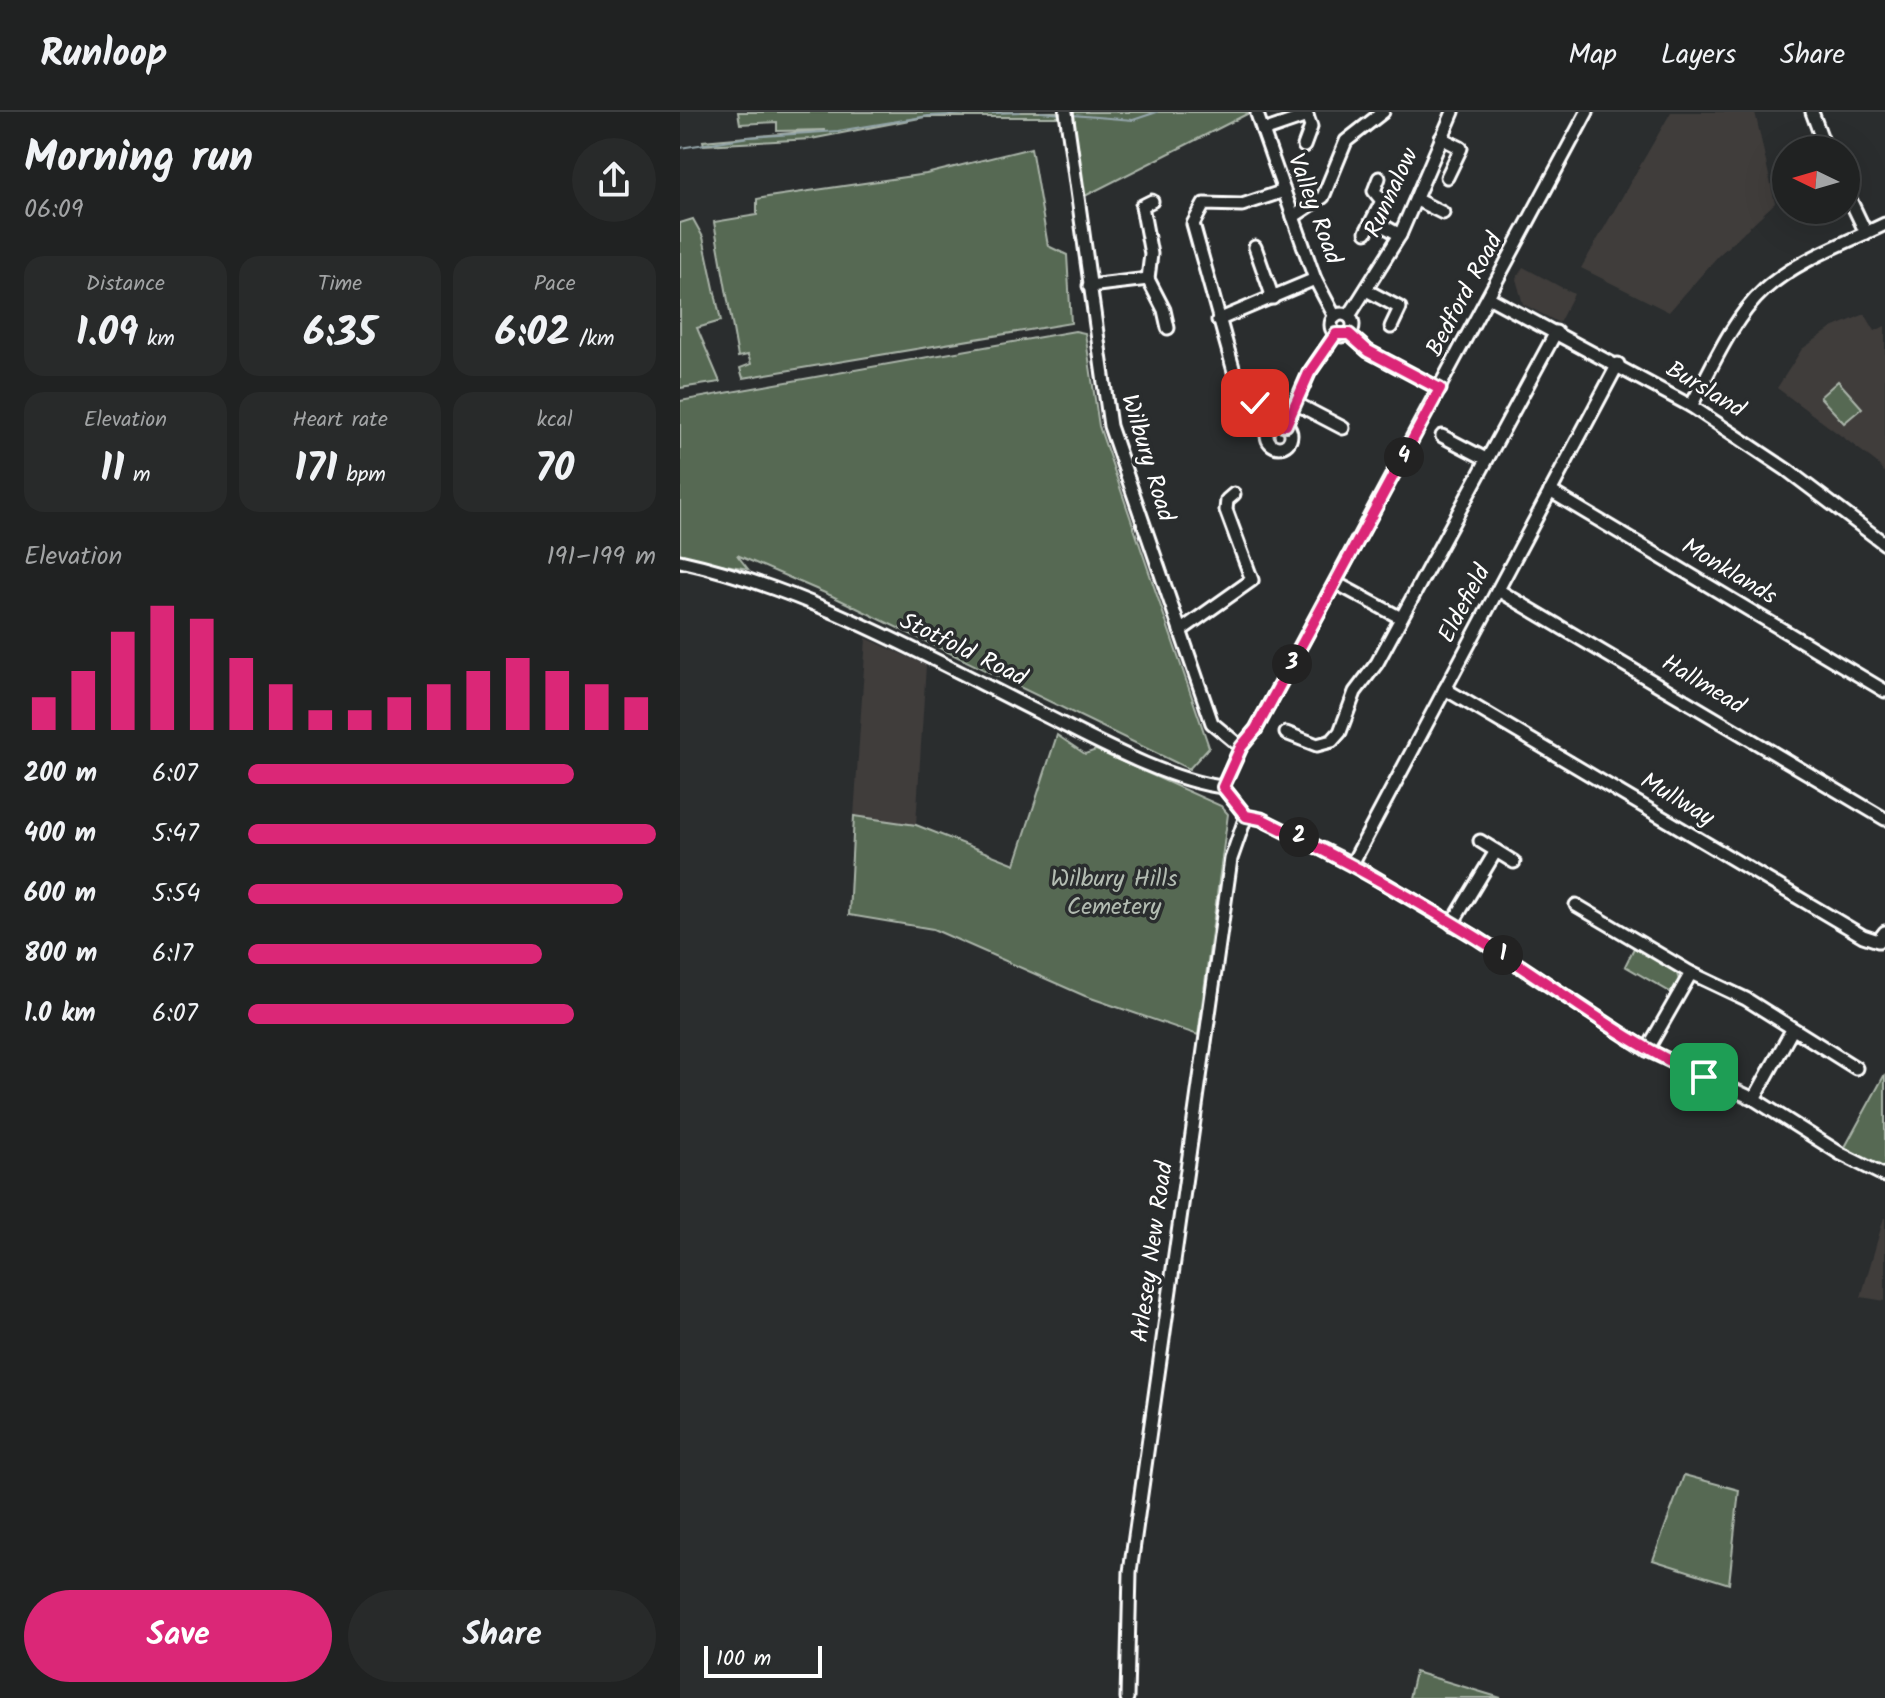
<!DOCTYPE html>
<html lang="en">
<head>
<meta charset="utf-8">
<style>
  :root { --surface:#202222; --page:#282a2a; --text:#f1f3f6; --muted:#a2a4a5; --line:#3d3f40; --accent:#db2777 }
  body { margin:0; font-family:Kalam,sans-serif; background:var(--page); color:var(--text); height:100vh; display:flex; flex-direction:column; font-size:30px; white-space:nowrap }
  * { box-sizing:border-box; margin:0 }
  p { font-size:26px; color:var(--muted) }
  .icon { flex:none; width:44px; height:44px; fill:none; stroke:currentColor; stroke-width:2; stroke-linecap:round; stroke-linejoin:round }
  .map { position:relative; flex:1; overflow:hidden }
  .drawer { display:flex; flex-direction:column; background:var(--surface); width:680px }
  .drawer>* { flex:none }
  .needle { width:52px; rotate:275deg }
  .tools { position:absolute; left:1092px; top:24px; display:grid; gap:16px }
  .tools a { display:grid; place-items:center; width:88px; height:88px; border-radius:50%; background:var(--surface); box-shadow:0 8px 32px #0002,0 0 0 2px var(--line); font-size:40px }
  .scale { position:absolute; left:24px; bottom:20px; width:118px; box-sizing:border-box; padding-left:8px; border:4px solid #fff; border-top:0; font-size:22px; line-height:28px; white-space:nowrap; color:#fff; -webkit-text-stroke:6px #2a2d2e; paint-order:stroke }
  .pin { position:absolute; display:grid; place-items:center; width:68px; height:68px; color:#fff; margin:-34px; border-radius:16px; box-shadow:0 4px 12px #0006 }
  .km { position:absolute; width:40px; height:40px; margin:-20px; border-radius:50%; background:#222; color:#fff; font-size:22px; line-height:40px; text-align:center }
  .round { display:grid; place-items:center; flex:none; width:84px; height:84px; border-radius:42px; background:var(--page) }
  .overview { display:flex; align-items:center; justify-content:space-between; height:136px; padding:0 24px }
  h1 { font-size:44px; font-weight:700; line-height:60px }
  .figures { display:grid; grid-template-columns:repeat(3,1fr); gap:12px; height:136px; padding:8px 24px }
  .figures div { display:grid; align-content:center; border-radius:20px; background:var(--page); text-align:center }
  .figures b { font-size:40px; font-weight:700 }
  .figures small { font-size:22px; font-weight:400 }
  .figures p { font-size:22px }
  .chart { height:224px; padding:16px 24px }
  .chart p { display:flex; justify-content:space-between }
  .chart svg { width:100%; height:144px; margin-top:8px; stroke:var(--accent); stroke-width:6 }
  .button { display:flex; gap:16px; margin-top:auto; padding:16px 24px }
  .button a { flex:1; height:92px; border-radius:48px; background:var(--accent); color:#fff; font-size:32px; font-weight:700; line-height:92px; text-align:center }
  .button a+a { background:var(--page); color:var(--text) }
  ul { padding:0 24px; list-style:none; font-size:26px }
  li { display:grid; grid-template-columns:128px 96px 1fr; align-items:center; height:60px }
  li i { height:20px; border-radius:10px; background:var(--accent) }
  header { display:flex; align-items:center; gap:48px; box-sizing:border-box; height:112px; padding:0 40px; background:var(--surface); border-bottom:2px solid var(--line) }
  header strong { font-size:38px }
  nav { display:flex; gap:44px; margin-inline-start:auto; font-size:28px }
  main { display:flex; flex:1; min-height:0 }
  .map>svg:first-child { display:block }
  .built { fill:#3f3c3b }
  .green { fill:#566953; stroke:#aab4a9; stroke-width:2 }
  .lines { fill:none; stroke-linecap:round; stroke-linejoin:round }
  .stream { stroke:#93a4a9; stroke-width:2 }
  .minor-casing { stroke:#fff; stroke-width:17 }
  .minor { stroke:#2a2d2e; stroke-width:11 }
  .route-casing { stroke:#fff; stroke-width:16 }
  .route { stroke:#db2777; stroke-width:10 }
  .labels { text-anchor:middle; dominant-baseline:central; stroke-width:7; stroke-linejoin:round; paint-order:stroke }
  .street-label { font-size:24px; fill:#fff; stroke:#2a2d2e }
  .park-label { font-size:24px; fill:#b3bcb2; stroke:#2a2d2e }
</style>
</head>
<body>
<header>
<strong>Runloop</strong>
<nav><a>Map</a><a>Layers</a><a>Share</a></nav>
</header>
<main>
<section class="drawer">
<div class="overview"><div><h1>Morning run</h1><p>06:09</p></div><a class="round"><svg class="icon" aria-label="share" viewBox="0 0 24 24"><path d="M12 15V3M7 8l5-5 5 5M5 13v7h14v-7"/></svg></a></div>
<div class="figures">
<div><p>Distance</p><b>1.09<small> km</small></b></div>
<div><p>Time</p><b>6:35</b></div>
<div><p>Pace</p><b>6:02<small> /km</small></b></div>
</div>
<div class="figures">
<div><p>Elevation</p><b>11<small> m</small></b></div>
<div><p>Heart rate</p><b>171<small> bpm</small></b></div>
<div><p>kcal</p><b>70</b></div>
</div>
<div class="chart"><p><span>Elevation</span>191–199 m</p>
<svg viewBox="0 0 160 44" preserveAspectRatio="none"><path d="M5 44V34M15 44V26M25 44V14M35 44V6M45 44V10M55 44V22M65 44V30M75 44V38M85 44V38M95 44V34M105 44V30M115 44V26M125 44V22M135 44V26M145 44V30M155 44V34"/></svg>
</div>
<ul>
<li><b>200 m</b>6:07<i style="width:80%"></i></li>
<li><b>400 m</b>5:47<i style="width:100%"></i></li>
<li><b>600 m</b>5:54<i style="width:92%"></i></li>
<li><b>800 m</b>6:17<i style="width:72%"></i></li>
<li><b>1.0 km</b>6:07<i style="width:80%"></i></li>
</ul>
<div class="button"><a>Save</a><a>Share</a></div>
</section>
<div class="map">
<svg width="1205" height="1586" viewBox="0 0 1205 1586">
  <rect width="100%" height="100%" fill="#2a2d2e"/>
  <filter id="ink" filterUnits="userSpaceOnUse"><feTurbulence type="fractalNoise" baseFrequency=".0125" numOctaves="2"/><feDisplacementMap in="SourceGraphic" scale="16" xChannelSelector="R" yChannelSelector="G"/><feConvolveMatrix kernelMatrix="1 2 1 2 8 2 1 2 1" color-interpolation-filters="sRGB"/></filter>
  <g filter="url(#ink)">
    <g class="built">
      <path d="M991 0H1075L1095 91 1038 144 989 200 901 156Z"/>
      <path d="M843 155 894 182 879 211 843 192 836 167Z"/>
      <path d="M1185 202 1195 219 1205 214V361L1196 350 1097 276 1122 237 1152 216Z"/>
      <path d="M186 526 246 553 236 713 174 704Z"/>
      <path d="M1205 1102V1189L1181 1185Z"/>
    </g>
    <g class="green">
      <path d="M58 0H380L381 5H245L131 27 24 33 23 29 145 18 97 19V10L60 12Z"/>
      <path d="M390 0H571L403 85Z"/>
      <path d="M351 36 368 134 387 143 391 211 63 266 60 256 71 252 68 243 58 245 34 110 77 103V87L88 85 246 62Z"/>
      <path d="M13 107 23 125 41 209 17 216 40 270 0 276V111Z"/>
      <path d="M395 219 405 221 419 314 529 635 509 657 152 484 57 443 68 457 0 445V289Z"/>
      <path d="M1158 269 1182 296 1164 311 1140 285Z"/>
      <path d="M377 623 405 642 416 638 541 694 548 702 518 923 405 884 253 817 169 803 174 704 236 713 335 752Z"/>
      <path d="M955 834 996 859 999 868 992 881 945 854Z"/>
      <path d="M1205 962V1061L1165 1035Z"/>
      <path d="M1004 1363 1059 1378 1049 1472 973 1448Z"/>
      <path d="M735 1560 821 1586H729Z"/>
    </g>
    <g class="lines">
      <g class="stream">
        <path d="M361 0 382 2"/>
        <path d="M392 3 453 8 477 0"/>
        <path d="M0 36 69 25 158 19 248 4 340 0"/>
      </g>
      <defs>
        <g id="minor">
          <path d="M386 0 430 314 532 611 561 635"/>
          <path d="M1132 0 1146 38"/>
          <path d="M577 2 635 167 655 205"/>
          <path d="M583 19 627 4"/>
          <path d="M761 26 781 36 767 65"/>
          <path d="M624 34 631 15 626 1"/>
          <path d="M1166 79 1186 121"/>
          <path d="M737 88 763 101"/>
          <path d="M472 89 462 94 471 142 468 167 484 198 488 216"/>
          <path d="M613 105 643 85 666 29 703 0"/>
          <path d="M693 108 720 123"/>
          <path d="M686 120 702 89 694 79 699 66"/>
          <path d="M575 135 593 186"/>
          <path d="M409 174 468 167"/>
          <path d="M686 178 720 196 711 215"/>
          <path d="M808 185 1011 294 1107 358 1205 432"/>
          <circle cx="662" cy="213" r="11"/>
          <path d="M669 204 720 123 773 0"/>
          <path d="M538 208 635 167"/>
          <path d="M669 222 688 239 760 277"/>
          <path d="M617 292 663 316"/>
          <path d="M1011 294C1032 255 1052 207 1084 178 1117 148 1166 131 1205 112"/>
          <circle cx="599" cy="323" r="12"/>
          <path d="M594 312C587 294 565 282 555 263L513 112 524 92 562 93 604 79"/>
          <path d="M606 313 629 261 656 222"/>
          <path d="M762 324 806 347"/>
          <path d="M870 379 1205 579"/>
          <path d="M0 449C127 477 242 542 358 600 409 625 487 669 543 675"/>
          <path d="M656 471 721 506"/>
          <path d="M818 478 1205 707"/>
          <path d="M500 519 572 468 546 398 547 388 554 382"/>
          <path d="M765 577 1183 824 1198 829 1205 820"/>
          <path d="M606 621 637 633 652 629 660 620 675 580 697 551 876 220"/>
          <path d="M543 675 566 704 581 707 672 752 797 826 967 938 1074 987 1161 1042 1205 1064"/>
          <path d="M543 675 561 635 576 617 907 0"/>
          <path d="M800 729 834 750"/>
          <path d="M672 752 938 252"/>
          <path d="M896 793 1011 861 1066 887 1176 956"/>
          <path d="M772 812 816 739"/>
          <path d="M967 938 1011 861"/>
          <path d="M1074 987 1112 918"/>
          <path d="M447 1586 450 1460 551 747 566 704"/>
        </g>
      </defs>
      <use href="#minor" class="minor-casing"/>
      <use href="#minor" class="minor"/>
    </g>
  </g>
  <g class="lines" filter="url(#ink)">
    <defs>
      <path id="route" d="M575 291 591 303 594 312 606 313 629 261 656 222H669L688 239 760 277 576 617 561 635 543 675 566 704 581 707C663 747 744 792 821 841 888 884 951 934 1024 965"/>
    </defs>
    <use href="#route" class="route-casing"/>
    <use href="#route" class="route"/>
  </g>
  <g class="labels">
    <g class="street-label">
      <text transform="translate(712 81) rotate(-65)">Runnalow</text>
      <text transform="translate(634 97) rotate(70)">Valley Road</text>
      <text transform="translate(785 183) rotate(-62)">Bedford Road</text>
      <text transform="translate(1025 278) rotate(31)">Bursland</text>
      <text transform="translate(467 346) rotate(73)">Wilbury Road</text>
      <text transform="translate(1049 460) rotate(31)">Monklands</text>
      <text transform="translate(785 492) rotate(-62)">Eldefield</text>
      <text transform="translate(283 538) rotate(26)">Stotfold Road</text>
      <text transform="translate(1023 573) rotate(31)">Hallmead</text>
      <text transform="translate(997 688) rotate(31)">Mullway</text>
      <text transform="translate(473 1140) rotate(-82)">Arlesey New Road</text>
    </g>
    <g class="park-label">
      <text x="434" y="767">Wilbury Hills<tspan x="434" dy="28">Cemetery</tspan></text>
    </g>
  </g>
</svg>
<div class="tools">
<a><svg class="needle" viewBox="-14 -14 28 28"><path d="M0-13l5 13h-10z" fill="#e53935"/><path d="M0 13l5-13h-10z" fill="#a2a4a5"/></svg></a>
</div>
<div class="scale">100 m</div>
<div class="pin" style="left:1024px;top:965px;background:#1e9e55"><svg class="icon" aria-label="arrive" viewBox="0 0 24 24"><path d="M6 21V4h12l-3 4 3 4H6"/></svg></div>
<div class="pin" style="left:575px;top:291px;background:#d93025"><svg class="icon" aria-label="check" viewBox="0 0 24 24"><path d="M5 12l5 5 9-10"/></svg></div>
<b class="km" style="left:823px;top:843px">1</b>
<b class="km" style="left:619px;top:725px">2</b>
<b class="km" style="left:612px;top:552px">3</b>
<b class="km" style="left:724px;top:345px">4</b>
</div>
</main>
</body>
</html>
